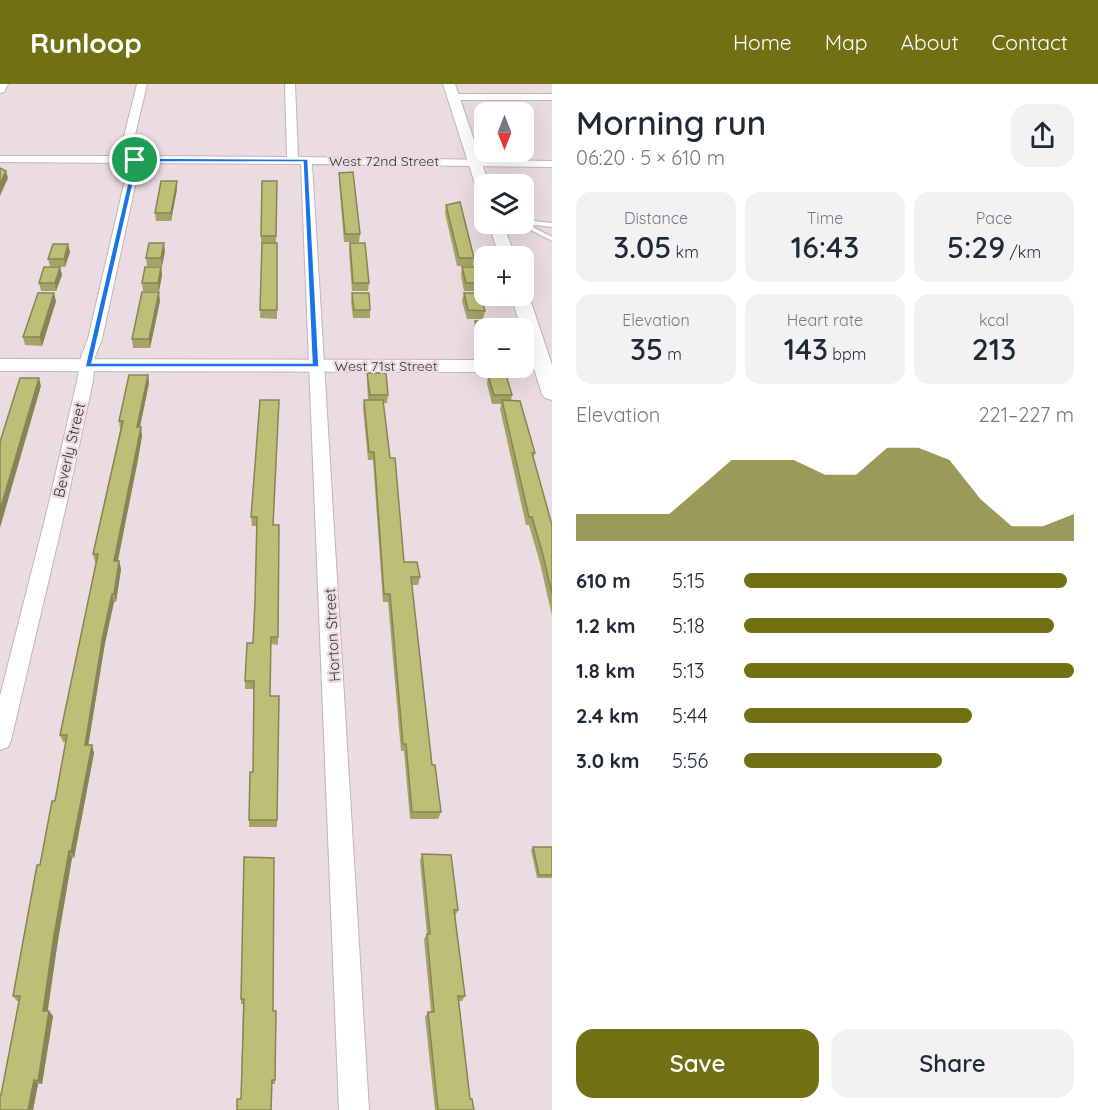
<!DOCTYPE html>
<html lang="en">
<head>
<meta charset="utf-8">
<style>
  :root { --surface:#fff; --page:#f2f2f3; --text:#1f2937; --muted:#747a83; --accent:#717013 }
  body { margin:0; font-family:Quicksand,sans-serif; background:var(--page); color:var(--text); height:100vh; display:flex; flex-direction:column; font-size:22px; white-space:nowrap }
  * { box-sizing:border-box; margin:0 }
  p { font-size:20px; color:var(--muted) }
  .icon { flex:none; width:33px; height:33px; fill:none; stroke:currentColor; stroke-width:2; stroke-linecap:round; stroke-linejoin:round }
  .map { position:relative; flex:1; overflow:hidden }
  .drawer { display:flex; flex-direction:column; background:var(--surface); width:546px }
  .drawer>* { flex:none }
  .needle { width:39px; rotate:180deg }
  .buttons { position:absolute; left:474px; top:18px; display:grid; gap:12px }
  .buttons a { display:grid; place-items:center; width:60px; height:60px; border-radius:12px; background:var(--surface); box-shadow:0 6px 24px #0002; font-size:30px }
  .pin { position:absolute; display:grid; place-items:center; width:51px; height:51px; color:#fff; margin:-26px; border:3px solid #fff; border-radius:50%; box-shadow:0 2px 6px #0007 }
  .round { display:grid; place-items:center; flex:none; width:63px; height:63px; border-radius:18px; background:var(--page) }
  .head { display:flex; align-items:center; justify-content:space-between; height:102px; padding:0 24px }
  h1 { font-size:33px; font-weight:600; line-height:45px }
  .stats { display:grid; grid-template-columns:repeat(3,1fr); gap:9px; height:102px; padding:6px 24px }
  .stats div { display:grid; align-content:center; border-radius:15px; background:var(--page); text-align:center }
  .stats b { font-size:30px; font-weight:600 }
  .stats small { font-size:16px; font-weight:400 }
  .stats p { font-size:16px }
  .chart { height:168px; padding:12px 24px }
  .chart p { display:flex; justify-content:space-between }
  .chart svg { width:100%; height:108px; margin-top:6px; fill:var(--accent); opacity:.7 }
  .button { display:flex; gap:12px; margin-top:auto; padding:12px 24px }
  .button a { flex:1; height:69px; border-radius:18px; background:var(--accent); color:#fff; font-size:24px; font-weight:600; line-height:69px; text-align:center }
  .button a+a { background:var(--page); color:var(--text) }
  ul { padding:0 24px; list-style:none; font-size:20px }
  li { display:grid; grid-template-columns:96px 72px 1fr; align-items:center; height:45px }
  li i { height:15px; border-radius:8px; background:var(--accent) }
  header { display:flex; align-items:center; gap:36px; box-sizing:border-box; height:84px; padding:0 30px; background:var(--accent); color:#fff }
  header strong { font-size:28px }
  nav { display:flex; gap:33px; margin-inline-start:auto; font-size:21px }
  main { display:flex; flex:1; min-height:0 }
  .map>svg:first-child { display:block }
  .lines { fill:none; stroke-linecap:round; stroke-linejoin:round }
  .service-casing { stroke:#c1b4ba; stroke-width:2 }
  .minor-casing { stroke:#c1b4ba; stroke-width:2 }
  .tertiary-casing { stroke:#c1b4ba; stroke-width:2 }
  .service { fill:#fff; fill-rule:evenodd }
  .minor { fill:#fff; fill-rule:evenodd }
  .tertiary { fill:#fff; fill-rule:evenodd }
  .wall { fill:#a3a465 }
  .shaded-wall { fill:#858653 }
  .building { fill:#bebf76; stroke:#858653; stroke-width:1.5 }
  .route { fill:#1a73e8; stroke:#fff; stroke-width:1.5; fill-rule:evenodd }
  .labels { text-anchor:middle; dominant-baseline:central; stroke-width:5; stroke-linejoin:round; paint-order:stroke }
  .far-street-label { font-size:14px; fill:#3a3537; stroke:#eadce2 }
  .street-label { font-size:15px; fill:#3a3537; stroke:#eadce2 }
</style>
</head>
<body>
<header>
<strong>Runloop</strong>
<nav><a>Home</a><a>Map</a><a>About</a><a>Contact</a></nav>
</header>
<main>
<div class="map">
<svg width="552" height="1026" viewBox="0 0 552 1026">
  <rect width="100%" height="100%" fill="#eadce2"/>
  <g class="lines">
    <defs>
      <path id="service" d="M525 136 552 139V143L527 140 552 153V157L521 141 520 140H524V137Z"/>
      <g id="minor">
        <path d="M0 0H8L4 8 0 9Z"/>
        <path d="M137 0H147L130 72 287 73 285 0H295L298 73 552 77V83L312 80 369 1026H339L301 80 140 79 102 255 95 273 93 297 64 431 11 656 8 663 0 666V612L46 431 77 297 81 273 88 255 129 79 0 78V72H119Z"/>
        <path d="M552 10V16H454L449 13 454 10Z"/>
      </g>
      <g id="tertiary">
        <path d="M443 0H455L489 100H484V110L477 106Z"/>
        <path d="M489 140H503L515 172H499Z"/>
        <path d="M524 208 529 212 552 281V316L545 314 542 310 511 212H524Z"/>
        <path d="M0 275 484 276V284H492L484 288 0 287Z"/>
      </g>
    </defs>
    <use href="#service" class="service-casing"/>
    <use href="#minor" class="minor-casing"/>
    <use href="#tertiary" class="tertiary-casing"/>
    <use href="#service" class="service"/>
    <use href="#minor" class="minor"/>
    <use href="#tertiary" class="tertiary"/>
  </g>
  <g class="wall">
    <path d="M339 89 360 150 359 158H344L339 97Z"/>
    <path d="M277 97 276 159H277V235L260 234 262 159H261V152Z"/>
    <path d="M177 105 171 137H156L155 129Z"/>
    <path d="M446 121 474 174 473 182H457L445 129Z"/>
    <path d="M350 159 369 199 368 207H352L349 167Z"/>
    <path d="M165 167 162 182H147L146 174Z"/>
    <path d="M70 168 65 183 50 182 48 175Z"/>
    <path d="M60 183 62 191 56 207H41L39 199Z"/>
    <path d="M161 183 162 191 159 207H143L142 199Z"/>
    <path d="M462 183 482 199 480 207H464L461 191Z"/>
    <path d="M352 209 370 226V234H353L351 217Z"/>
    <path d="M464 209 485 227 483 235H467L462 217Z"/>
    <path d="M56 217 42 262 25 261 23 253Z"/>
    <path d="M160 217 150 264H133L132 255Z"/>
    <path d="M475 237 484 244V264H478L474 245Z"/>
    <path d="M367 289 388 311 387 319H383L404 478 420 493 418 501H412L432 681 441 728 438 735H410L404 667H401L388 518H383L373 376H368L363 324 364 316H368L367 298Z"/>
    <path d="M148 291 149 299 140 343 142 352 118 477H119L121 485 116 518H114L105 559 88 661 94 669 74 774H72L58 856 47 927 53 932 42 1000H38L33 1026H0L1 1011 19 917H17L13 912 40 781 55 717 66 658H63L60 651 97 478H95L93 470 120 346 119 337Z"/>
    <path d="M488 291 512 311 511 317 535 369 533 375 552 441V532L540 479 529 441H526L500 325 501 320H492L487 300Z"/>
    <path d="M260 316 273 441H279L278 561 271 560 270 612H279L277 743H249V736L253 688 254 605H245V597L253 559 255 517 257 442H252L251 433Z"/>
    <path d="M533 763H552V794H537L531 766Z"/>
    <path d="M422 770 458 826 455 832 465 912 462 917H459L470 1015 474 1026H435L425 933 428 928H431L424 855 427 850 420 777Z"/>
    <path d="M244 773 273 927 276 932 275 1000H272L241 1015 243 920H241V915Z"/>
  </g>
  <g class="shaded-wall">
    <path d="M6 87 8 94 0 112V100Z"/>
    <path d="M177 97V105L171 137V129Z"/>
    <path d="M164 159 165 167 162 182 161 174Z"/>
    <path d="M68 160 70 168 65 183 64 175Z"/>
    <path d="M60 183 62 191 56 207 55 199Z"/>
    <path d="M161 183 162 191 159 207 158 199Z"/>
    <path d="M159 208 160 217 150 264 149 255Z"/>
    <path d="M54 209 56 217 42 262 40 253Z"/>
    <path d="M148 291 149 299 138 352 137 343Z"/>
    <path d="M39 294 41 302 0 444V426Z"/>
    <path d="M141 343 142 352 138 376 116 485 114 477Z"/>
    <path d="M119 477 121 485 116 518 114 510Z"/>
    <path d="M112 510 114 518 105 559 87 669 85 661 103 551Z"/>
    <path d="M92 661 94 669 74 774 71 768Z"/>
    <path d="M69 767 72 774 58 856 47 932 43 927 54 851Z"/>
    <path d="M49 927 53 932 42 1000 38 997Z"/>
    <path d="M34 996 38 1000 33 1026H28Z"/>
  </g>
  <g class="building">
    <path d="M0 84 6 87 0 100Z"/>
    <path d="M353 88 360 150H345L339 89Z"/>
    <path d="M161 97H177L171 129H155Z"/>
    <path d="M262 97H277L276 152H261Z"/>
    <path d="M460 118 474 174H459L446 121Z"/>
    <path d="M149 159H164L161 174H146Z"/>
    <path d="M262 159H277V226H260Z"/>
    <path d="M350 159H365L369 199H353Z"/>
    <path d="M53 160H68L64 175H48Z"/>
    <path d="M44 183H60L55 199H39Z"/>
    <path d="M145 183H161L158 199H142Z"/>
    <path d="M462 183H478L482 199H466Z"/>
    <path d="M142 208H159L149 255H132Z"/>
    <path d="M38 209H54L40 253H23Z"/>
    <path d="M352 209H369L370 226H354Z"/>
    <path d="M464 209H480L485 227 468 226Z"/>
    <path d="M475 237H492L494 244H484V256H480Z"/>
    <path d="M367 289H386L388 311H370Z"/>
    <path d="M129 291H148L137 343H141L114 477H119L114 510H112L103 551 85 661H92L71 768 69 767 54 851 43 927H49L38 997 34 996 28 1026H0V1011H1L20 912H13L37 781H40L52 717H55L67 651H60L98 470H93L123 337H119Z"/>
    <path d="M488 291H506L512 311H494Z"/>
    <path d="M20 294H39L0 426V358Z"/>
    <path d="M260 316H279L273 441H279L278 553H271L270 612H279L277 736H249L250 688H253L254 597H245L247 559H253L255 517 257 433H251Z"/>
    <path d="M364 316H383L390 374H395L404 478H417L420 493H411L432 681H435L441 728H412L406 660H403L390 510H384L374 368H369Z"/>
    <path d="M502 316 520 317 535 369H532L552 441V510L543 471 532 433H529Z"/>
    <path d="M533 763H552V791H539Z"/>
    <path d="M422 770 451 771 458 826H454L465 912H458L470 1015H472L474 1026H438L428 928H434L427 850H430Z"/>
    <path d="M244 773 274 774 273 927H276L275 996H272L271 1026H237V1015H241L244 915H241Z"/>
  </g>
  <path class="route" d="M135 74 308 75 319 283H85L133 76ZM138 78H303L312 279H92Z"/>
  <g class="labels">
    <g class="far-street-label">
      <text x="384" y="77">West 72nd Street</text>
      <text x="386" y="282">West 71st Street</text>
    </g>
    <g class="street-label">
      <text transform="translate(69 366) rotate(-77)">Beverly Street</text>
      <text transform="translate(332 551) rotate(-93)">Horton Street</text>
    </g>
  </g>
</svg>
<div class="buttons">
<a><svg class="needle" viewBox="-14 -14 28 28"><path d="M0-13l5 13h-10z" fill="#e53935"/><path d="M0 13l5-13h-10z" fill="#747a83"/></svg></a>
<a><svg class="icon" aria-label="layers" viewBox="0 0 24 24"><path d="M12 4l9 5-9 5-9-5zM3 14l9 5 9-5"/></svg></a>
<a>+</a>
<a>−</a>
</div>
<div class="pin" style="left:135px;top:76px;background:#1e9e55"><svg class="icon" aria-label="arrive" viewBox="0 0 24 24"><path d="M6 21V4h12l-3 4 3 4H6"/></svg></div>
</div>
<section class="drawer">
<div class="head"><div><h1>Morning run</h1><p>06:20 · 5 × 610 m</p></div><a class="round"><svg class="icon" aria-label="share" viewBox="0 0 24 24"><path d="M12 15V3M7 8l5-5 5 5M5 13v7h14v-7"/></svg></a></div>
<div class="stats">
<div><p>Distance</p><b>3.05<small> km</small></b></div>
<div><p>Time</p><b>16:43</b></div>
<div><p>Pace</p><b>5:29<small> /km</small></b></div>
</div>
<div class="stats">
<div><p>Elevation</p><b>35<small> m</small></b></div>
<div><p>Heart rate</p><b>143<small> bpm</small></b></div>
<div><p>kcal</p><b>213</b></div>
</div>
<div class="chart"><p><span>Elevation</span>221–227 m</p>
<svg viewBox="0 0 160 44" preserveAspectRatio="none"><path d="M0 44V33L10 33L20 33L30 33L40 22L50 11L60 11L70 11L80 17L90 17L100 6L110 6L120 11L130 27L140 38L150 38L160 33V44z"/></svg>
</div>
<ul>
<li><b>610 m</b>5:15<i style="width:98%"></i></li>
<li><b>1.2 km</b>5:18<i style="width:94%"></i></li>
<li><b>1.8 km</b>5:13<i style="width:100%"></i></li>
<li><b>2.4 km</b>5:44<i style="width:69%"></i></li>
<li><b>3.0 km</b>5:56<i style="width:60%"></i></li>
</ul>
<div class="button"><a>Save</a><a>Share</a></div>
</section>
</main>
</body>
</html>
